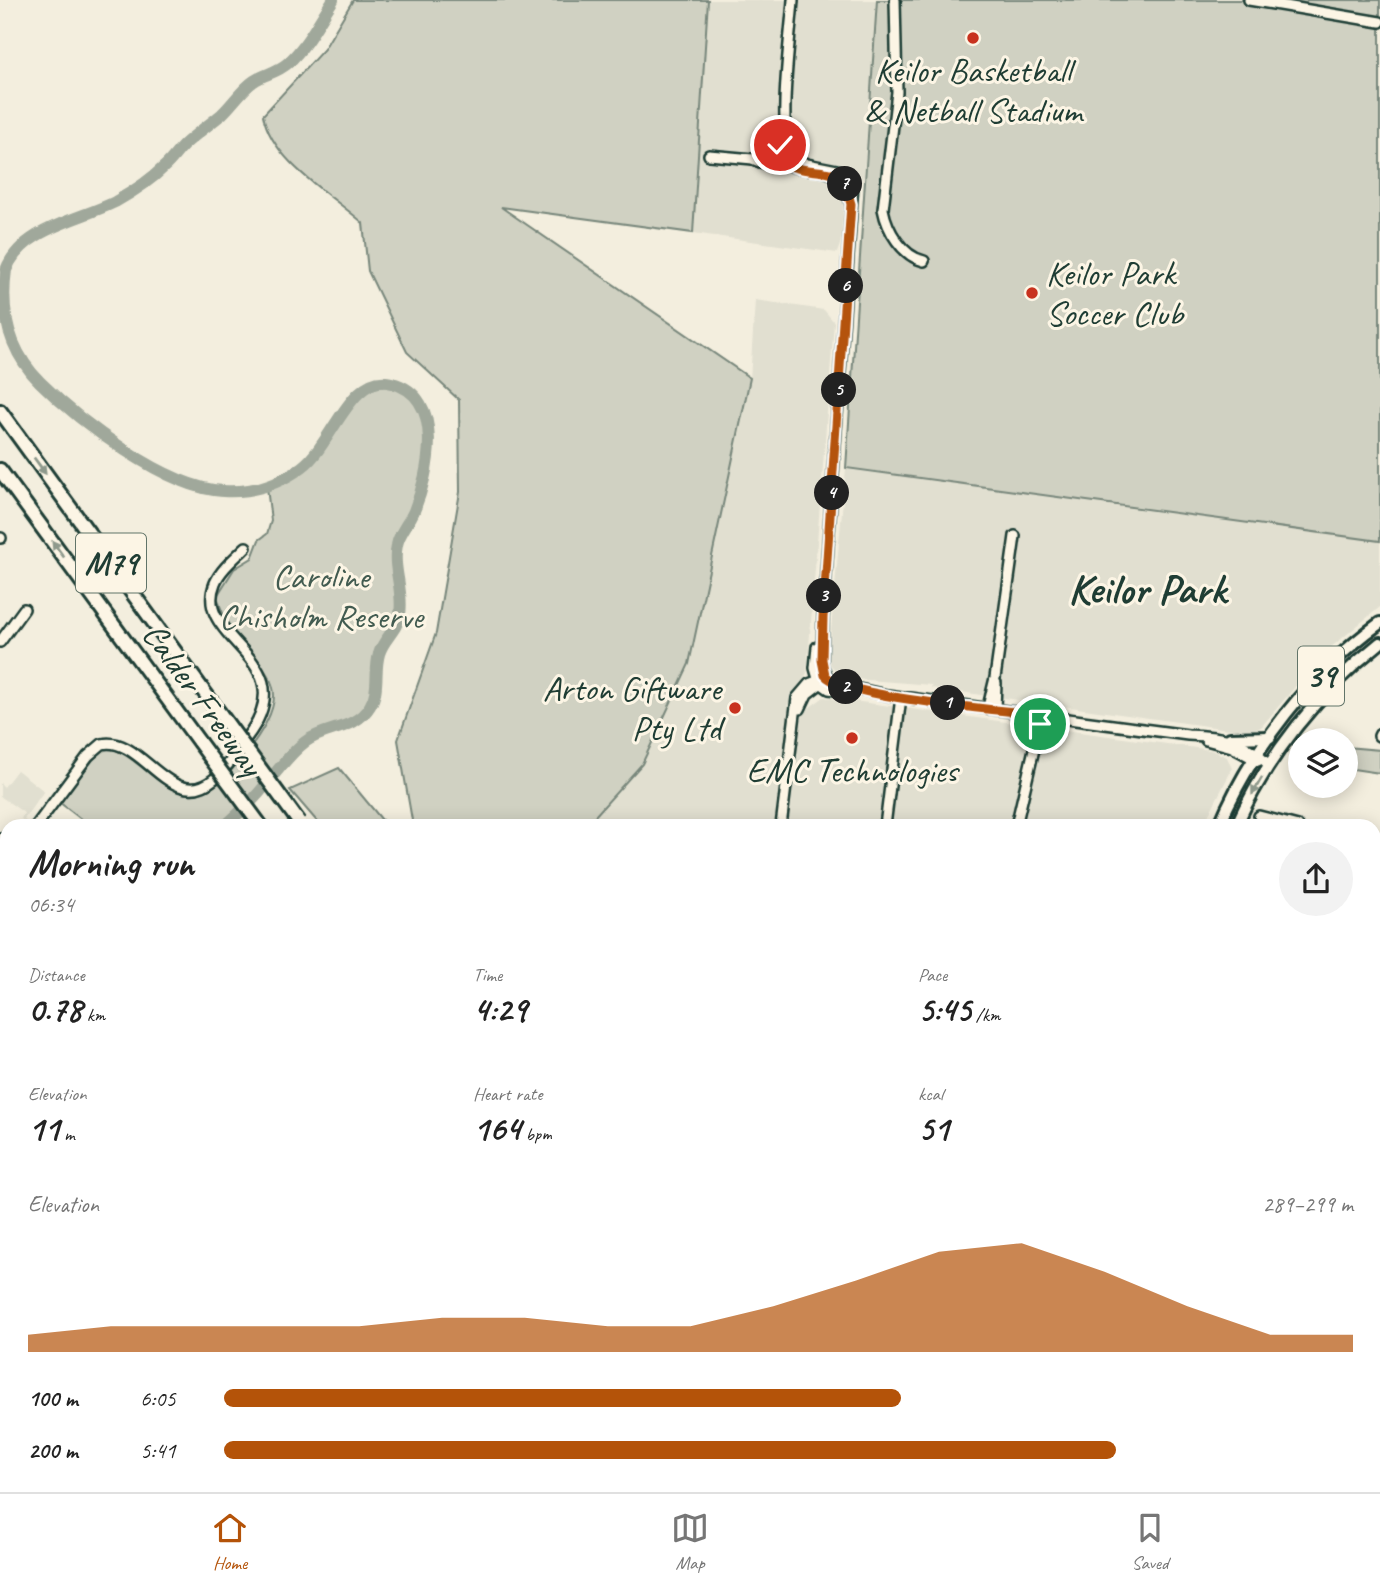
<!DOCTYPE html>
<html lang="en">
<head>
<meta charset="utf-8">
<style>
  :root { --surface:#fff; --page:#f2f2f2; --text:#222; --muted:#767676; --line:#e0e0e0; --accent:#b45309 }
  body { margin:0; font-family:Caveat,sans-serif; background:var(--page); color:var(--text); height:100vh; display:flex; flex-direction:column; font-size:26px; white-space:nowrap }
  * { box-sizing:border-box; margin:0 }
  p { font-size:23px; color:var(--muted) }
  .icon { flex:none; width:38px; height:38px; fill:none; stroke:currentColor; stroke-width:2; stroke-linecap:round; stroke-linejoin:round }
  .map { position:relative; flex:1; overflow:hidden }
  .side { position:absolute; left:0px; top:819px; width:1381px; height:674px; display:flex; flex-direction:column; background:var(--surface); border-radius:21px 21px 0 0; box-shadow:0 4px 18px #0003 }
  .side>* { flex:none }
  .tools { position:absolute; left:1288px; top:728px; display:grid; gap:14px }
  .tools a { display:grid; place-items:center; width:70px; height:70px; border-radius:50%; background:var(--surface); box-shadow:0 4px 18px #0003; font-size:35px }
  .pin { position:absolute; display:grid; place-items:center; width:60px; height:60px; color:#fff; margin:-30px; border:4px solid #fff; border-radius:50%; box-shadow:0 2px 7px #0007 }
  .km { position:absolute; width:35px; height:35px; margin:-18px; border-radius:50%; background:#222; color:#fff; font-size:19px; line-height:35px; text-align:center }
  .round { display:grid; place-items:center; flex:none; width:74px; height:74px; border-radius:37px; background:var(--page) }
  .headline { display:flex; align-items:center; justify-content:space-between; height:119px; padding:0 28px }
  h1 { font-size:38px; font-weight:700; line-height:52px }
  .stats { display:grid; grid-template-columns:repeat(3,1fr); gap:10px; height:119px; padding:7px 28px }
  .stats div { display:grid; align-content:center }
  .stats b { font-size:35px; font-weight:700 }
  .stats small { font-size:19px; font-weight:400 }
  .stats p { font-size:19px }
  .chart { height:196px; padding:14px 28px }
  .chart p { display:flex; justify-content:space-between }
  .chart svg { width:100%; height:126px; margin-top:7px; fill:var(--accent); opacity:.7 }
  ul { padding:0 28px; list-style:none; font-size:23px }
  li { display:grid; grid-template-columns:112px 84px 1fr; align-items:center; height:52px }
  li i { height:18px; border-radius:9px; background:var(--accent) }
  .tabs { display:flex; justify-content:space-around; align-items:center; height:98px; border-top:2px solid var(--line); background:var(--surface); font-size:19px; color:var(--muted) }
  .tabs a { display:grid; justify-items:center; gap:4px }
  .tabs .on { color:var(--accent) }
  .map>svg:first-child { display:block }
  .built { fill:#e1dfd0 }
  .green { fill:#d0d1c2; stroke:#78877b; stroke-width:2 }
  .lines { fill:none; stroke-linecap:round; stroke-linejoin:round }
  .river { stroke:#a0a89b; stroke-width:12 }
  .minor-casing { stroke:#1f3d34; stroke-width:14 }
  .major-casing { stroke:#1f3d34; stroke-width:16 }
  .highway-casing { stroke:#1f3d34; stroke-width:18 }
  .minor { stroke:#fcf5e5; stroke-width:9 }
  .major { stroke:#fcf5e5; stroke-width:10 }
  .highway { stroke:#fcf5e5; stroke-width:12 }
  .highway-bridge-casing { stroke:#1f3d34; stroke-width:18; stroke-linecap:butt }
  .highway-bridge { stroke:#fcf5e5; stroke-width:12 }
  .oneway { fill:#8e998c }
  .route-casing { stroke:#fff; stroke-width:14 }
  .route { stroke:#b45309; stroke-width:9 }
  .poi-dot { fill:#c8321e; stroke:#fcf5e5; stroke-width:2.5 }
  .labels { text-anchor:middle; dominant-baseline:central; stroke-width:6; stroke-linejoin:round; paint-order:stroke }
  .shield { fill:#fcf5e5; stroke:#617469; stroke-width:2 }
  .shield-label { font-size:33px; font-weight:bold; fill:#1f3d34 }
  .poi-label { font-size:35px; fill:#1f3d34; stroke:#fcf5e5 }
  .park-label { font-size:35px; fill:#425b50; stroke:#fcf5e5 }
  .street-label { font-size:35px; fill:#1f3d34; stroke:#fcf5e5 }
  .district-label { font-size:42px; font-weight:bold; fill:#1f3d34; stroke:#fcf5e5 }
</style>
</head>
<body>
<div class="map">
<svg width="1380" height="1492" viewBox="0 0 1380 1492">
  <rect width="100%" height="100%" fill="#f3eede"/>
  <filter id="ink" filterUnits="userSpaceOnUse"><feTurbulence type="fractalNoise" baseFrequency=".0143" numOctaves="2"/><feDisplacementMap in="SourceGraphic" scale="14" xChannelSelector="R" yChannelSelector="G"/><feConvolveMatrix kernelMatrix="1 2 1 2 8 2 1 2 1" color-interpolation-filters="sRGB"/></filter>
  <g filter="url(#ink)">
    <g class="built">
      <path d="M708 0H877L864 175 837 253 693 233Z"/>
      <path d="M755 300 824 310 834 322 807 673 787 707 806 710 824 697 1211 750 1227 757 1232 769 1203 826H586L642 764 689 664 750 380Z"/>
      <path d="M846 468 1380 541V607L1324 653 1261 727 1250 732 931 688 932 685 842 678 828 662Z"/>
      <path d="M17 770 44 791 24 819 27 823 21 819 24 813 0 796V783L4 787Z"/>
    </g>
    <g class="green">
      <path d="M353 0H708L693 233 501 207 750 378 689 664 642 764 586 826H413L398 740 436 633 460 492 459 400 407 352 368 271 363 223C329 193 272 161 263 115L324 49Z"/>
      <path d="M877 0H1380V541L846 468Z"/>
      <path d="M379 381C447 389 431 464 414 510 410 523 399 533 396 548 393 571 404 593 399 616 396 633 382 641 378 657 375 672 380 689 372 704 358 732 323 725 301 745 285 758 273 778 259 793 248 804 236 815 225 826H90L59 802 96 756 106 748C134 750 156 790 188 794 207 797 224 779 236 765 322 665 238 677 217 596L234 569 252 558 259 540 267 534 271 521 267 487C288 475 308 464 324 445 346 420 343 394 379 381Z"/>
      <path d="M1346 747 1380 750V773L1346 768Z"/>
      <path d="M1257 766 1254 781 1232 826H1224Z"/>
      <path d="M339 768 387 826H321L290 790Z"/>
      <path d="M7 1097V1448L0 1430V1106Z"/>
      <path d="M24 1486H972L981 1492H29Z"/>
    </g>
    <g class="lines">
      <g class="river">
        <path d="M225 826C238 814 252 802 263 788 276 773 289 754 305 742 326 726 355 731 370 706 380 690 374 671 379 654 383 639 397 631 400 614 404 590 392 568 397 545 399 533 409 523 414 511 429 474 446 397 392 383 351 371 333 444 302 467 279 484 252 493 223 491 166 488 79 421 40 382 10 352 0 313 6 270 22 228 79 220 115 202 131 193 152 179 165 166 173 159 178 150 186 143 197 133 210 124 222 114 233 104 242 89 254 81 265 74 278 72 288 63 306 47 320 20 333 0"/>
        <path d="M62 1486 66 1492"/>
      </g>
      <defs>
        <g id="minor">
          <path d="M895 0 897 92 883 209C887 230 902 256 924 261"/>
          <path d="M1249 0 1380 22"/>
          <path d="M781 126C770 187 812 158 839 178 848 184 847 194 851 203"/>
          <path d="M791 154C777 130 791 32 793 0"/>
          <path d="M709 155 753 159 776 153 791 154 807 164 842 171 853 184 823 618 822 665 828 679 845 686 887 695 1188 735C1223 736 1244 740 1269 765"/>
          <path d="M753 159C765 166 776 163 787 156"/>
          <path d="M0 538H1"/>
          <path d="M0 642 24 609"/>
          <path d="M817 647 815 668 819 682 829 689 847 692"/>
          <path d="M988 707 995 678 1015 536"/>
          <path d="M995 708 996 683"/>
          <path d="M800 709 807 694 824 681"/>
          <path d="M1379 736 1380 734"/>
          <path d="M1206 740 1232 747 1258 761"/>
          <path d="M1259 816 1298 826"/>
          <path d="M36 826 88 756 102 744C142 735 171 815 214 779 228 768 237 751 247 737 307 657 191 642 215 583 221 569 235 558 246 547"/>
          <path d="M781 826 797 698 809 684 827 677"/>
          <path d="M885 826 901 697"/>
          <path d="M1016 826 1042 715"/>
          <path d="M1374 846 1380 847"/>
          <path d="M0 873 7 863"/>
          <path d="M1374 944 1380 946"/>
          <path d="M1374 1041 1380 1043"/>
          <path d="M0 1091 7 1082"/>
          <path d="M1374 1142 1380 1143"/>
          <path d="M1374 1193 1380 1169"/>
          <path d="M1374 1263 1380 1266"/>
          <path d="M0 1448 7 1466"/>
          <path d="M11 1492 13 1486"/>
        </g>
        <g id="major">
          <path d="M1230 738 1270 737"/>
          <path d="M1219 826C1252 747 1311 673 1380 623"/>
          <path d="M1236 826C1268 755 1319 691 1380 643"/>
          <path d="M0 839 7 846"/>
          <path d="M0 851 7 859"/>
          <path d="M1374 1379 1380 1381"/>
          <path d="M987 1486 996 1492"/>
          <path d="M1003 1486 1014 1492"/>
          <path d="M1098 1492V1486"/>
        </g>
        <g id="highway">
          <path d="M0 411 221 715"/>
          <path d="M0 470 199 742"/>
          <path d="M1374 1422 1380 1424"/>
          <path d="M1374 1439 1380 1440"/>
          <path d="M1374 1471 1380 1472"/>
          <path d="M1076 1486 1077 1492"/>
          <path d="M1335 1486 1376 1492"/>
        </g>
      </defs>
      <use href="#minor" class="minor-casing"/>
      <use href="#major" class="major-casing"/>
      <use href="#highway" class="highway-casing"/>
      <use href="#minor" class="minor"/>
      <use href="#major" class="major"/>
      <use href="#highway" class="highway"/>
      <defs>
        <g id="highway-bridge">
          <path d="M221 715 299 822"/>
          <path d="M199 742 261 826"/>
        </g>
      </defs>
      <use href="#highway-bridge" class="highway-bridge-casing"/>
      <use href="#highway-bridge" class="highway-bridge"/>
    </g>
    <defs><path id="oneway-solid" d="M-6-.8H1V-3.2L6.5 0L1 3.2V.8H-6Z" transform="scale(1.75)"/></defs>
    <g class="oneway">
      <use href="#oneway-solid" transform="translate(40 466) rotate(54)"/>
      <use href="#oneway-solid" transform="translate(58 549) rotate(-126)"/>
      <use href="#oneway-solid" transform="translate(1257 786) rotate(120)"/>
    </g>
  </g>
  <g class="lines" filter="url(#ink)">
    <defs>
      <path id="route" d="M780 145C782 182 822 162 841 179 848 186 848 195 851 204L823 618 822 660 825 675C842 698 1005 710 1042 715L1040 724"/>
    </defs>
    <use href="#route" class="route-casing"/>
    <use href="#route" class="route"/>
  </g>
  <g class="poi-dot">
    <circle cx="973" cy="38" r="7"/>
    <circle cx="1032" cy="293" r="7"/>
    <circle cx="735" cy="708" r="7"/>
    <circle cx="852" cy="738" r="7"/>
  </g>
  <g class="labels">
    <g class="shield">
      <rect x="76" y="533.5" width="70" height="59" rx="5"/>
      <rect x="1298" y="646.5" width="46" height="59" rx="5"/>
    </g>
    <g class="shield-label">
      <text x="111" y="563">M79</text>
      <text x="1321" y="676">39</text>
    </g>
    <g class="poi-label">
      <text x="973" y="70">Keilor Basketball<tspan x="973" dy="40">&amp; Netball Stadium</tspan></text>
      <text x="1046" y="273" text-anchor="start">Keilor Park<tspan x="1046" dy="40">Soccer Club</tspan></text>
      <text x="721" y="688" text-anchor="end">Arton Giftware<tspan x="721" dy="40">Pty Ltd</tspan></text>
      <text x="852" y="770">EMC Technologies</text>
    </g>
    <g class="park-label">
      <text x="321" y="576">Caroline<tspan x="321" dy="40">Chisholm Reserve</tspan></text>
    </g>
    <g class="street-label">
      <text transform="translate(203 699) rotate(54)">Calder Freeway</text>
    </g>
    <g class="district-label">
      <text x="1147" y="589">Keilor Park</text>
    </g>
  </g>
</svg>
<div class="tools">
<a><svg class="icon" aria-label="layers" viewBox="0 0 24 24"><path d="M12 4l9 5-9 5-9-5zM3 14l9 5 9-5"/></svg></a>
</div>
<div class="pin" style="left:1040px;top:724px;background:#1e9e55"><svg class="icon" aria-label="arrive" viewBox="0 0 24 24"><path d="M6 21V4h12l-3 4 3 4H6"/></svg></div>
<div class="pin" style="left:780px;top:145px;background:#d93025"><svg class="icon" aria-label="check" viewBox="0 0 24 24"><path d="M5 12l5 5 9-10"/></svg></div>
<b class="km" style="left:948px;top:703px">1</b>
<b class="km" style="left:846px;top:687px">2</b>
<b class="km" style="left:824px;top:596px">3</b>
<b class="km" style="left:832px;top:493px">4</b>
<b class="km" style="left:839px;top:390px">5</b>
<b class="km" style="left:846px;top:286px">6</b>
<b class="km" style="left:845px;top:184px">7</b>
<section class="side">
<div class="headline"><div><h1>Morning run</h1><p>06:34</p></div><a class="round"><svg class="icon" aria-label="share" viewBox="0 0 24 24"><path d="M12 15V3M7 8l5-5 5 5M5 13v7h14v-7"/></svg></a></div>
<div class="stats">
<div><p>Distance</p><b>0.78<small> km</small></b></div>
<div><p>Time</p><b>4:29</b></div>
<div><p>Pace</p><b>5:45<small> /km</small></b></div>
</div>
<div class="stats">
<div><p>Elevation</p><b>11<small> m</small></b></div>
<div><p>Heart rate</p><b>164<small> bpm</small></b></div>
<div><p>kcal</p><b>51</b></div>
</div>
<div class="chart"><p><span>Elevation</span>289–299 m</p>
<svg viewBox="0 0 160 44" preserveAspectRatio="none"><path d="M0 44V38L10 35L20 35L30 35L40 35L50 32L60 32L70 35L80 35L90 28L100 19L110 9L120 6L130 16L140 28L150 38L160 38V44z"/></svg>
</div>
<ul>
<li><b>100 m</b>6:05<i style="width:60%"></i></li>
<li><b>200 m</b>5:41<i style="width:79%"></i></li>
</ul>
</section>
</div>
<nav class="tabs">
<a class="on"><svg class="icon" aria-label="home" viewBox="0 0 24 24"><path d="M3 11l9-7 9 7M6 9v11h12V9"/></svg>Home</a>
<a><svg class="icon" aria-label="map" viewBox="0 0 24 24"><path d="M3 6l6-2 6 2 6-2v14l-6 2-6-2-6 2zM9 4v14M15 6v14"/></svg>Map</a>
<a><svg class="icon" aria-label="saved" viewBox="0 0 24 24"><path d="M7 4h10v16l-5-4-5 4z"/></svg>Saved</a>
</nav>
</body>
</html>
